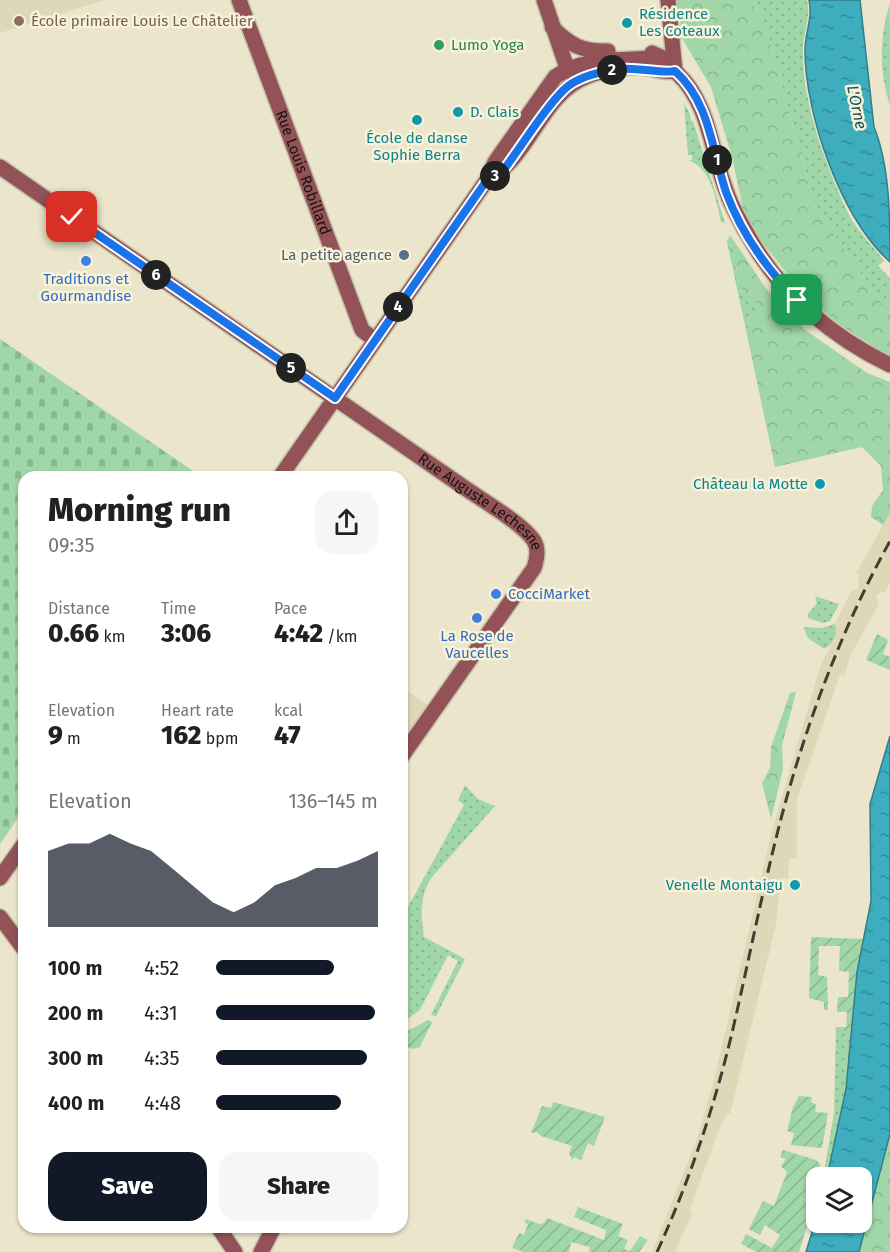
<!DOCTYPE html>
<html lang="en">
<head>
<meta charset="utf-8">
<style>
  :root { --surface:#fff; --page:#f6f6f6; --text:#202124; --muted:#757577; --accent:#111827 }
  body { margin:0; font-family:"Fira Sans",sans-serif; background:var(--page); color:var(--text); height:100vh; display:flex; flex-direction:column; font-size:22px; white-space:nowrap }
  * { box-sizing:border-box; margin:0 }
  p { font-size:20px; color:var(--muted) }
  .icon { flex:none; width:33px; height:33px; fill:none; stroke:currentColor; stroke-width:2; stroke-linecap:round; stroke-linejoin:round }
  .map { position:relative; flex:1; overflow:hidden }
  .sheet { position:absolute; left:18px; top:471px; width:390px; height:762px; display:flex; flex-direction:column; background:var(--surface); border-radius:18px; box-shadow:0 2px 4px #0004 }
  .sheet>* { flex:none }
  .tools { position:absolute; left:806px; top:1167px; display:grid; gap:12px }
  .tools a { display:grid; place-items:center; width:66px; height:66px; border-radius:12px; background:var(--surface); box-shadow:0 2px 4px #0004; font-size:30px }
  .pin { position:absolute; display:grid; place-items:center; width:51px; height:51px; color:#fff; margin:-26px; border-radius:12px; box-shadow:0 3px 9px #0006 }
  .km { position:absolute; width:30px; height:30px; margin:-15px; border-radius:50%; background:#222; color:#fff; font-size:16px; line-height:30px; text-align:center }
  .round { display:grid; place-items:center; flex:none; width:63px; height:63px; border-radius:18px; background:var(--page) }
  .summary { display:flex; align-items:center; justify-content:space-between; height:102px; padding:0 30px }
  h1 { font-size:33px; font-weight:800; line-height:45px }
  .stats { display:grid; grid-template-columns:repeat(3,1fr); gap:9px; height:102px; padding:6px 30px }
  .stats div { display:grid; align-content:center }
  .stats b { font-size:26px; font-weight:800 }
  .stats small { font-size:16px; font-weight:400 }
  .stats p { font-size:16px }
  .chart { height:168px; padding:12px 30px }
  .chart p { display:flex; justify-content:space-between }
  .chart svg { width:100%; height:108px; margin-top:6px; fill:var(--accent); opacity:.7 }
  .button { display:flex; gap:12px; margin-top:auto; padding:12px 30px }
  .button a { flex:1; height:69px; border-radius:18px; background:var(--accent); color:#fff; font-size:24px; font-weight:800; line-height:69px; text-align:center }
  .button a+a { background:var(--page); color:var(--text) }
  ul { padding:0 30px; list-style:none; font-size:20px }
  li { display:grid; grid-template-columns:96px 72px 1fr; align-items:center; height:45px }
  li i { height:15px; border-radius:8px; background:var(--accent) }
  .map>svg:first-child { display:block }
  .built { fill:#dfd8b8 }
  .grass { fill:url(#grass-dots) }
  .forest { fill:url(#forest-crowns) }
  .cemetery { fill:url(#cemetery-stones) }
  .garden { fill:url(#garden-furrows) }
  .water { fill:url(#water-ripples); stroke:#327f89; stroke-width:1.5 }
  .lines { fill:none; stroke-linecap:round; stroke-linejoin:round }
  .secondary-casing { stroke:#c4c0a9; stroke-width:18 }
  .secondary { stroke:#925257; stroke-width:15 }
  .rail { stroke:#403d31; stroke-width:3; stroke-dasharray:12 6; stroke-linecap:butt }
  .route-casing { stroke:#fff; stroke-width:12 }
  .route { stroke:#1a73e8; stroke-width:8 }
  .education-dot { fill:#8d6e63; stroke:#f7f2d8; stroke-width:2 }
  .culture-dot { fill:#0f9aa8; stroke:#f7f2d8; stroke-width:2 }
  .leisure-dot { fill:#2e9e5b; stroke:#f7f2d8; stroke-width:2 }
  .service-dot { fill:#5c6f8a; stroke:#f7f2d8; stroke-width:2 }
  .shop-dot { fill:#3f7fe0; stroke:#f7f2d8; stroke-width:2 }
  .labels { text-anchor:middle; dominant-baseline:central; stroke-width:5; stroke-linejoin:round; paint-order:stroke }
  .culture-label { font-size:15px; fill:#0d838f; stroke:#f7f2d8; text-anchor:start }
  .education-label { font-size:15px; fill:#785e54; stroke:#f7f2d8; text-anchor:start }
  .leisure-label { font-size:15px; fill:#27864d; stroke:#f7f2d8; text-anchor:start }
  .street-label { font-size:15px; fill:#17150c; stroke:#f7f2d8 }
  .service-label { font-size:15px; fill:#4e5e75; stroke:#f7f2d8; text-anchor:end }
  .shop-label { font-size:15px; fill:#366cbe; stroke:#f7f2d8 }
  .water-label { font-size:16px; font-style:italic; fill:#0f4f59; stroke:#f7f2d8 }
</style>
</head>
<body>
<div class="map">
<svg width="890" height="1252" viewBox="0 0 890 1252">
  <defs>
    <pattern id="grass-dots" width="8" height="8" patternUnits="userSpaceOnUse" patternTransform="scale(1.5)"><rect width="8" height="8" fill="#a0d6a8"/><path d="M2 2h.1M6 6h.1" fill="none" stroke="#89b78f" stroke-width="1.8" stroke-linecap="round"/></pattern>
    <pattern id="forest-crowns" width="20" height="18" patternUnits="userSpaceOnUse" patternTransform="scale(1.5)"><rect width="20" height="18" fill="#a0d6a8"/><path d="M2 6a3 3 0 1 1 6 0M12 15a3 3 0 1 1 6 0" fill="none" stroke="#89b78f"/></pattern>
    <pattern id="cemetery-stones" width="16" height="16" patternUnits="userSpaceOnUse" patternTransform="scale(1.5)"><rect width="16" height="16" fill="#a0d6a8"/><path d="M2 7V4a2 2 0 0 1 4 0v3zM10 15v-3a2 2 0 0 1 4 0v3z" fill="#89b78f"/></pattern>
    <pattern id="garden-furrows" width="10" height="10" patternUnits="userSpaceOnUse" patternTransform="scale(1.5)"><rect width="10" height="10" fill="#a0d6a8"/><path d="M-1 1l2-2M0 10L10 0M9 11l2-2" fill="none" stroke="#89b78f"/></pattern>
    <pattern id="water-ripples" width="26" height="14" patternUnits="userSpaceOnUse" patternTransform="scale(1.5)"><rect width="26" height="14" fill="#3eadbe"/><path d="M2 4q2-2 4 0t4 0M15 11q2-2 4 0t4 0" fill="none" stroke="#338c99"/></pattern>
  </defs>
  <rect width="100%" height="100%" fill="#eae5cb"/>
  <g class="built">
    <path d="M0 0H104L0 33Z"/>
    <path d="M890 513V583L885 592 878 593 876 597 879 604 851 654 844 676 840 675 797 799V858L789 859 788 879 781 878 776 924 730 1114 727 1113 718 1132 689 1212 692 1214 675 1252H652L697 1139 714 1080 773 827 821 664 835 638 828 627 836 622 851 591 858 589 859 575 856 573Z"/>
    <path d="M402 687 428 705 402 742Z"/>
  </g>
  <g class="grass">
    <path d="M750 0H807C811 18 803 33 803 50 802 104 826 165 848 213 856 229 873 246 884 261L878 266 890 278V311L886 310 815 207 765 23Z"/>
    <path d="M890 3V106C879 71 879 38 890 3Z"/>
    <path d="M684 103 690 114 691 121H693L725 223 721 222C715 197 713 170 688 160H692V155H688Z"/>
    <path d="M732 265 736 267 742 291H750L759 313 746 330Z"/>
    <path d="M815 596 839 604 830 621 823 623 808 618V614L817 603Z"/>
    <path d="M835 624C837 634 835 643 824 649L808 638 803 627 822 628Z"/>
    <path d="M465 785 478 799 495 806 432 877C419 896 421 915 424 937L465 959 436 1016 431 1015 458 961 448 955 420 1010 402 1023V918L464 805 458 800Z"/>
    <path d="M836 1027 838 1031H852L846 1089 827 1177 823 1178 834 1114Z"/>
  </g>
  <g class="forest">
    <path d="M676 0H750L765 23 815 207 886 310 890 311V357L837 323 802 292 762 242 743 209 732 157 711 87 683 40Z"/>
    <path d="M730 235 767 290 805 330 867 373 890 382V513L883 525 871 517 872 506 883 490 881 466 862 447 775 467 746 330 759 313 750 291H742L736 267 732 265 727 242Z"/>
    <path d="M796 692 782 745 783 769 771 819 762 783 770 768 771 747 790 693Z"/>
    <path d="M890 1134V1252H859Z"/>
  </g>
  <path class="cemetery" d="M0 339 202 477H24V809L0 844Z"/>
  <g class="garden">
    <path d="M877 634 888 640 883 654 890 657V670L866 660Z"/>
    <path d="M811 937 863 939 852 1031H838L836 1027H846L847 1012H837L838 997H848L849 972 839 971 840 946H819L818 975 827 977 828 1010H824V1002L809 998Z"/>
    <path d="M428 1020 432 1022 420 1047 413 1049 402 1045V1034Z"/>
    <path d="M799 1096 812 1097 811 1102 816 1105 815 1112 828 1113 822 1148 791 1145 794 1133 787 1131 793 1107Z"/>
    <path d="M553 1102 605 1117 594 1146 588 1143 581 1160 574 1157 572 1160 569 1153 572 1146 541 1136 537 1132 531 1133 542 1106 551 1108Z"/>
    <path d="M783 1150 816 1160 820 1164 812 1210 799 1252H757L741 1244 746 1234 772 1248 780 1235 765 1225 760 1235 749 1229 763 1201 774 1206 787 1172 781 1166 786 1159 780 1157Z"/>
    <path d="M578 1207 623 1224 618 1236 628 1240 624 1249 630 1251 640 1236 648 1240 639 1252H589L590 1247 571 1242 569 1252H524L512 1248 519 1233 524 1235 528 1224 524 1222 526 1219 539 1224 544 1223 547 1218 604 1240 606 1230 574 1217Z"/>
  </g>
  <g class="water">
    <path d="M809 0H860L874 127C890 166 890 218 890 262 841 218 805 115 805 50 805 33 813 18 809 0Z"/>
    <path d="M890 736V1134L859 1252H806L816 1219V1222H861V1178L827 1177 846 1089 857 972 871 901 870 804Z"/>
  </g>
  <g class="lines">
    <defs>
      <g id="secondary">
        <path id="s1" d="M239 0 362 330 375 340"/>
        <path d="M544 0 567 68"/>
        <path d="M668 0 675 71"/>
        <path d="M552 27C569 45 583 52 608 51"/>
        <path d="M652 53C664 57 668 64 677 73 710 104 711 152 727 193 733 210 743 227 752 242 784 297 834 338 890 365"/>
        <path id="s2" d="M0 167 459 484C477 497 524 524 534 541 539 549 537 559 534 568L402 756"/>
        <path d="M487 180C531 157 540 94 588 76 606 69 630 65 648 68 658 70 665 73 675 71"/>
        <path d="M280 477 487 180 495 162 555 77C587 55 624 62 661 57"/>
        <path d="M0 878 24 844"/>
        <path d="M0 917 24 949"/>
        <path d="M218 1227 235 1252"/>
        <path d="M261 1252 274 1227"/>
      </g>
    </defs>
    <use href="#secondary" class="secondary-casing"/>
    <use href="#secondary" class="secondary"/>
    <path class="rail" d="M657 1252C689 1182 714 1108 732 1033 749 960 763 887 782 815 807 721 843 626 890 541"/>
  </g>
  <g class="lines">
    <defs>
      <path id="route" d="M72 217 335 398 487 180 502 172C518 152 552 96 571 84 585 75 603 71 620 69 639 67 661 74 675 71 710 102 712 151 726 192 741 233 768 270 797 300"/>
    </defs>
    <use href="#route" class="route-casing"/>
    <use href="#route" class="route"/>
  </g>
  <circle class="education-dot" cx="19" cy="21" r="6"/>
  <g class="culture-dot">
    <circle cx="627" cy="23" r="6"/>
    <circle cx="458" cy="112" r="6"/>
    <circle cx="417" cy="120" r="6"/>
    <circle cx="820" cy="484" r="6"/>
    <circle cx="795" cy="885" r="6"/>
  </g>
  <circle class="leisure-dot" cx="439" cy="45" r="6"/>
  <circle class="service-dot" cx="404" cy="255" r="6"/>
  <g class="shop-dot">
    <circle cx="86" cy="261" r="6"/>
    <circle cx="496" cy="594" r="6"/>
    <circle cx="477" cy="618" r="6"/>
  </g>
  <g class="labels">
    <g class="culture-label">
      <text x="639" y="14">Résidence<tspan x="639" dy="17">Les Coteaux</tspan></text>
      <text x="470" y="112">D. Clais</text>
      <text x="417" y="138" text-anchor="middle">École de danse<tspan x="417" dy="17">Sophie Berra</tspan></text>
      <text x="808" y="484" text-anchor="end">Château la Motte</text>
      <text x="783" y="885" text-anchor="end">Venelle Montaigu</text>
    </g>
    <g class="education-label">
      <text x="31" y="21">École primaire Louis Le Châtelier</text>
    </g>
    <g class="leisure-label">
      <text x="451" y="45">Lumo Yoga</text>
    </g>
    <g class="street-label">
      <text stroke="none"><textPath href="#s1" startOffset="184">Rue Louis Robillard</textPath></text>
      <text stroke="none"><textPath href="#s2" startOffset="586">Rue Auguste Lechesne</textPath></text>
    </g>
    <g class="service-label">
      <text x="392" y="255">La petite agence</text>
    </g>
    <g class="shop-label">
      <text x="86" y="279">Traditions et<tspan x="86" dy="17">Gourmandise</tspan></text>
      <text x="508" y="594" text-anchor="start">CocciMarket</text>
      <text x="477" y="636">La Rose de<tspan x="477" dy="17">Vaucelles</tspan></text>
    </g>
    <g class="water-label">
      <text transform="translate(857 107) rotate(78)">L'Orne</text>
    </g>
  </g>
</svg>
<div class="tools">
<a><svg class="icon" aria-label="layers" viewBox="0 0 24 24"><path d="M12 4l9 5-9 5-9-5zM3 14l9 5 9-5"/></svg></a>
</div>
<div class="pin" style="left:797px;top:300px;background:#1e9e55"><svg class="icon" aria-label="arrive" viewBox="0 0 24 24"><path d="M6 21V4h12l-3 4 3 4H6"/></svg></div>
<div class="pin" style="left:72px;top:217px;background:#d93025"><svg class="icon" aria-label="check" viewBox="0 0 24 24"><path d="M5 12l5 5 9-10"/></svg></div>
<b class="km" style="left:717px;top:160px">1</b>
<b class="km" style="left:612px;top:70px">2</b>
<b class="km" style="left:495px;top:176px">3</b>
<b class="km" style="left:398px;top:307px">4</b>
<b class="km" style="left:291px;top:368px">5</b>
<b class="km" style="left:156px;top:275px">6</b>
<section class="sheet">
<div class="summary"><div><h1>Morning run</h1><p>09:35</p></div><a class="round"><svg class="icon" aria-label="share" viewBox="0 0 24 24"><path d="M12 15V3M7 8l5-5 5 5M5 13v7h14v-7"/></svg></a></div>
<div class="stats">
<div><p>Distance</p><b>0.66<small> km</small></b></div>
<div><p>Time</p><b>3:06</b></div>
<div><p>Pace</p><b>4:42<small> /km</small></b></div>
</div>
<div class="stats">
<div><p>Elevation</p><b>9<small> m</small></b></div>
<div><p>Heart rate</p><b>162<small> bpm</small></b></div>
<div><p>kcal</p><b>47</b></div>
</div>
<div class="chart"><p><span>Elevation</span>136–145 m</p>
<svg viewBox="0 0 160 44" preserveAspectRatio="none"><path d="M0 44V13L10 10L20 10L30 6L40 10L50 13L60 20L70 27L80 34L90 38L100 34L110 27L120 24L130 20L140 20L150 17L160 13V44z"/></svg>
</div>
<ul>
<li><b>100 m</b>4:52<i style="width:73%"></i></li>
<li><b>200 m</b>4:31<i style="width:98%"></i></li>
<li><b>300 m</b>4:35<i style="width:93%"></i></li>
<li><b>400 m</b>4:48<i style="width:77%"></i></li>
</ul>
<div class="button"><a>Save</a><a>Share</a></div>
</section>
</div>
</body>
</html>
